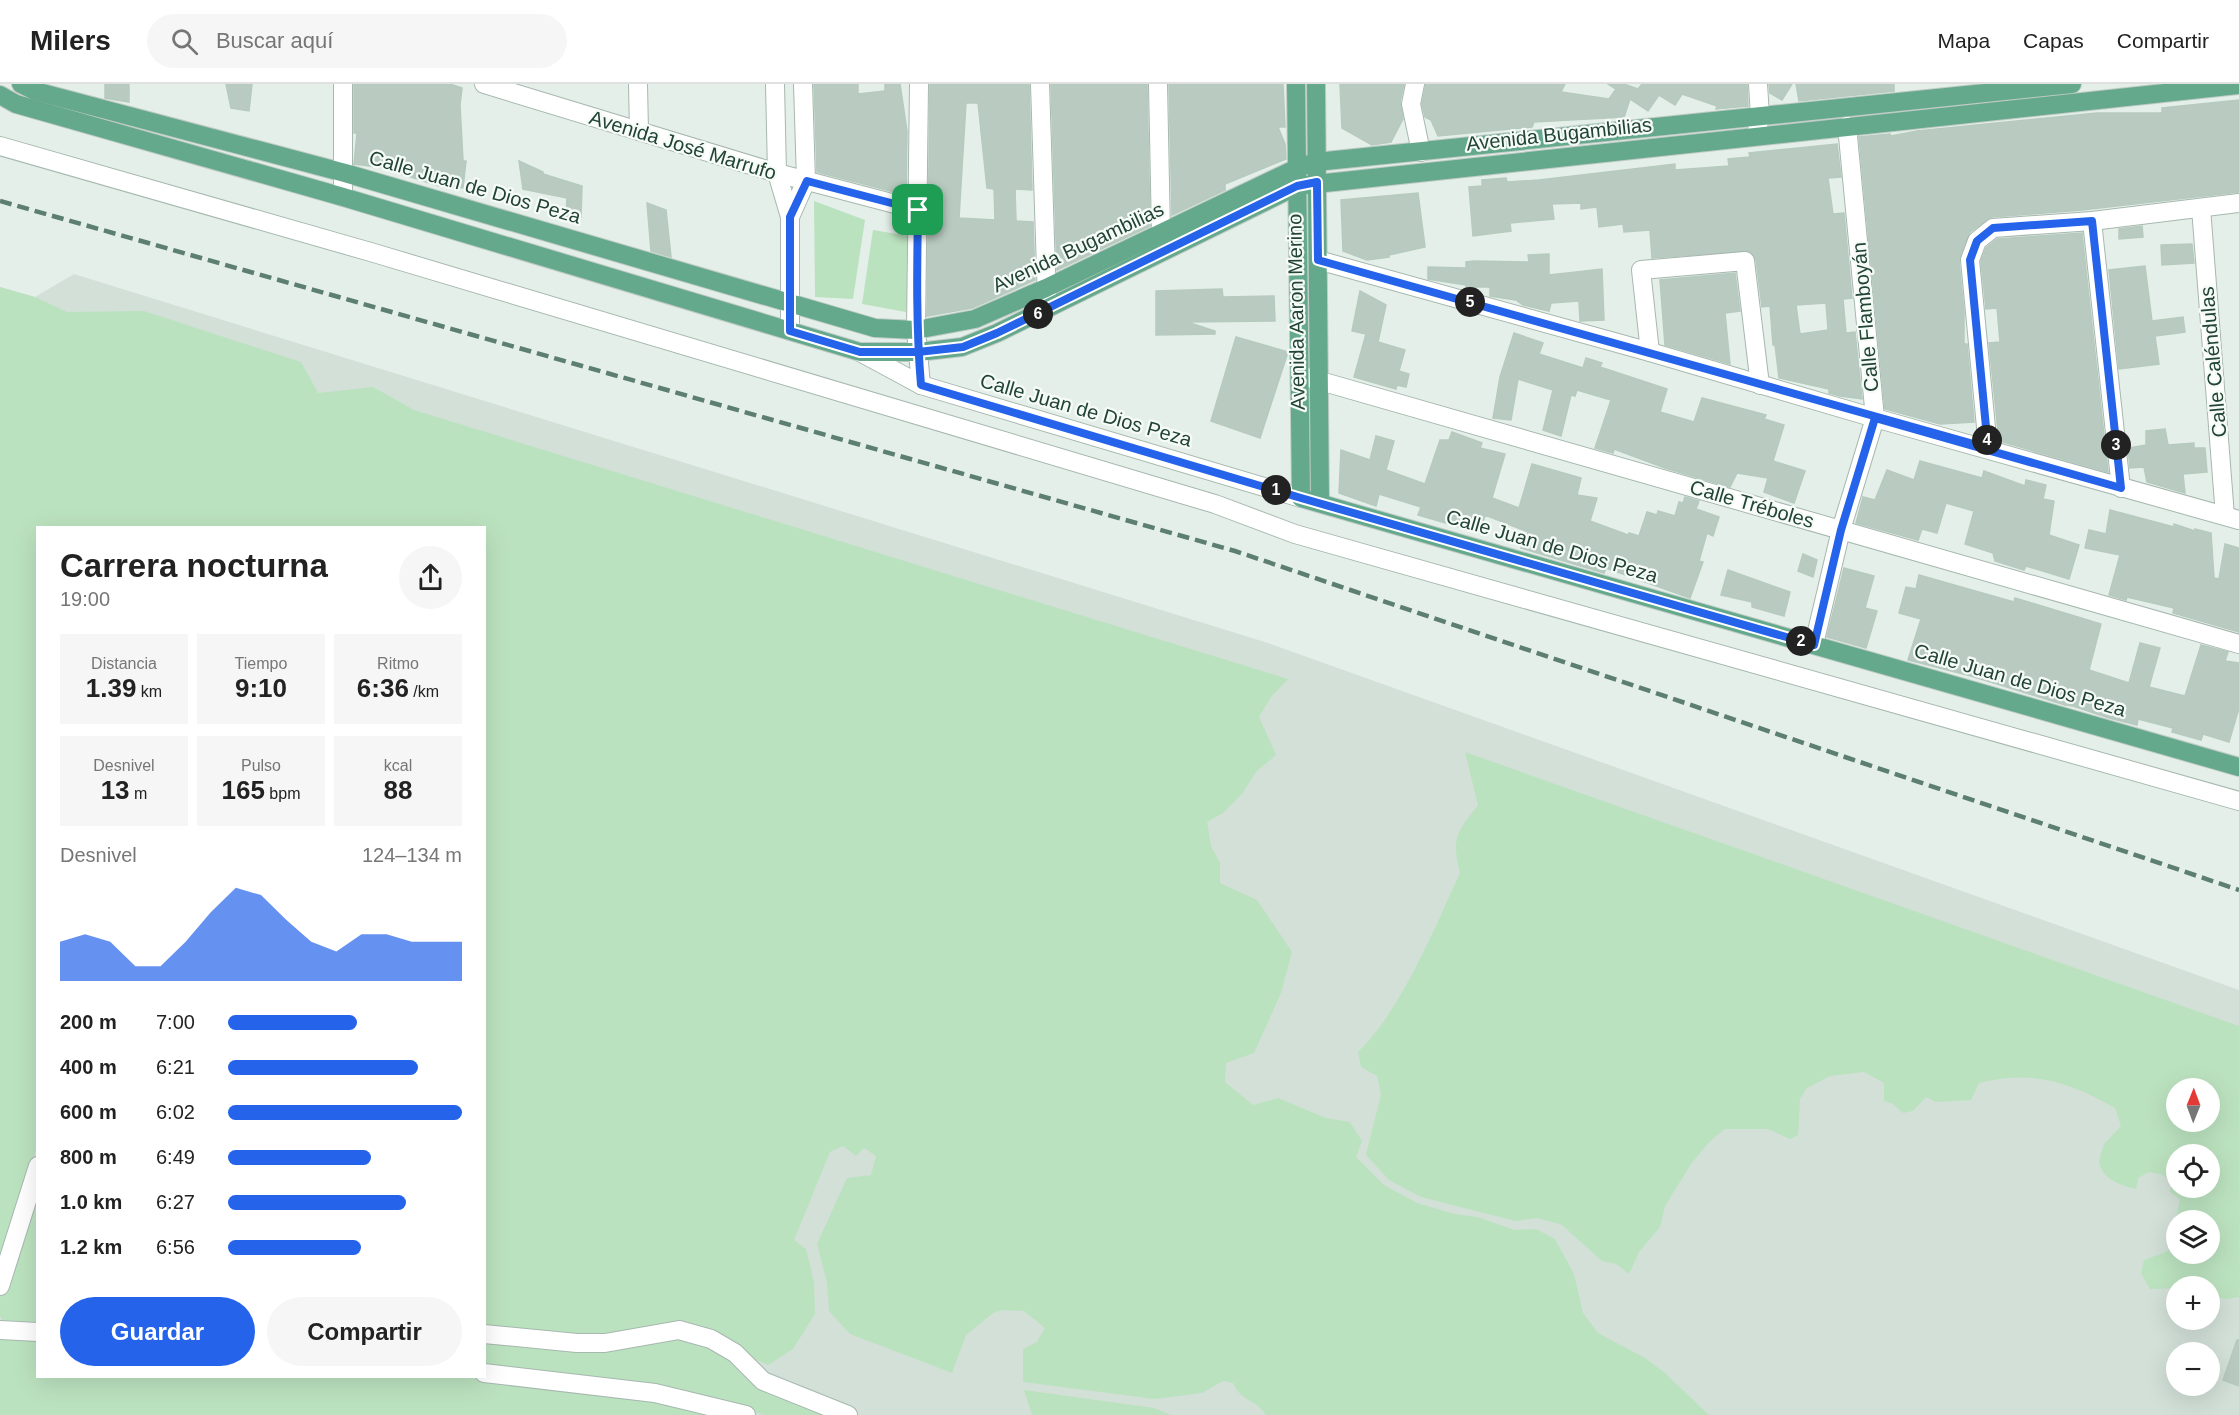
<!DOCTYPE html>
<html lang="es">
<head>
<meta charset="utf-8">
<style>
  :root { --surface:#fff; --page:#f6f6f6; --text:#222; --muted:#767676; --line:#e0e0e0; --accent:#2563eb }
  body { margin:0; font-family:Helvetica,sans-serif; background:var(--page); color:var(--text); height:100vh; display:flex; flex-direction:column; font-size:22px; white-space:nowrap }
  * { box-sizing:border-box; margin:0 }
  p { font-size:20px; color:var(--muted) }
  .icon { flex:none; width:33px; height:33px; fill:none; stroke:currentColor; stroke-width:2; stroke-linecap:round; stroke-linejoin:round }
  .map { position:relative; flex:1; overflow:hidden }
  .drawer { position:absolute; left:36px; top:442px; width:450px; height:852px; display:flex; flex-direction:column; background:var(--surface); border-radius:0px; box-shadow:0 6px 24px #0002 }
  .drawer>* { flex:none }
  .needle { width:39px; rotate:1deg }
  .buttons { position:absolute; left:2166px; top:994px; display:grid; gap:12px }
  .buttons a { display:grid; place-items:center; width:54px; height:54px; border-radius:50%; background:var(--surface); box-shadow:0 6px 24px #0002; font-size:30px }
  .pin { position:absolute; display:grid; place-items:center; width:51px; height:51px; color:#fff; margin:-26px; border-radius:12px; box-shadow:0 3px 9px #0006 }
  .km { position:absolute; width:30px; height:30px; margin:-15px; border-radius:50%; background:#222; color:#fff; font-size:16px; line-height:30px; text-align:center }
  .round { display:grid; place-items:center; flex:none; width:63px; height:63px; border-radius:32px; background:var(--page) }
  .head { display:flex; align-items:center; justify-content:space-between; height:102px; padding:0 24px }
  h1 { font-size:33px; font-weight:700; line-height:45px }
  .stats { display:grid; grid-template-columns:repeat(3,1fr); gap:9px; height:102px; padding:6px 24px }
  .stats div { display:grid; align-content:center; border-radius:0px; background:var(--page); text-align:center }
  .stats b { font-size:26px; font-weight:700 }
  .stats small { font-size:16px; font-weight:400 }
  .stats p { font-size:16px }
  .chart { height:168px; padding:12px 24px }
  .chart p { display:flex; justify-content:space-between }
  .chart svg { width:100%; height:108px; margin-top:6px; fill:var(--accent); opacity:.7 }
  .primary-button { display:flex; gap:12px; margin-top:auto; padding:12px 24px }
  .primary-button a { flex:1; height:69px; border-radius:36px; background:var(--accent); color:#fff; font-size:24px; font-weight:700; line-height:69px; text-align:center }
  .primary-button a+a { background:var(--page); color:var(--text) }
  ul { padding:0 24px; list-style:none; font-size:20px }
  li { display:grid; grid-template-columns:96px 72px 1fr; align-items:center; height:45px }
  li i { height:15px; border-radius:8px; background:var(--accent) }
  header { display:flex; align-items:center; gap:36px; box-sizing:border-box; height:84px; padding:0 30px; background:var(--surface); border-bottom:2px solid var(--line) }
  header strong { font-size:28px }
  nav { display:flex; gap:33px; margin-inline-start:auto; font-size:21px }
  .search { width:420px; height:54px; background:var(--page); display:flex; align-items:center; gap:15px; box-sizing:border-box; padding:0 21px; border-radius:33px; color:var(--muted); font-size:22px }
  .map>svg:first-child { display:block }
  .built { fill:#d2e0d7; fill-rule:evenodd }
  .green { fill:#bbe2bf; fill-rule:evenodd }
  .building { fill:#b9cbc1; stroke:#b6cabe; stroke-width:1.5; fill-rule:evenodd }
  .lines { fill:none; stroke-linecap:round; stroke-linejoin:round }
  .minor-casing { stroke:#a6b8af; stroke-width:20 }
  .major-casing { stroke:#c1cbc6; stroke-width:20 }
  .minor { stroke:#fff; stroke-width:18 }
  .major { stroke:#64a98c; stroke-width:18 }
  .rail { stroke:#5c7f6f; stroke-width:4.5; stroke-dasharray:12 6; stroke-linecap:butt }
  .route-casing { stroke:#fff; stroke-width:12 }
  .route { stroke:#2563eb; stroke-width:8 }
  .labels { text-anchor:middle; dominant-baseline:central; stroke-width:4.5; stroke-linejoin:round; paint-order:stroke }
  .street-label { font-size:20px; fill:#214434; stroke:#f6fbf7 }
</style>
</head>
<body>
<header>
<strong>Milers</strong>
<div class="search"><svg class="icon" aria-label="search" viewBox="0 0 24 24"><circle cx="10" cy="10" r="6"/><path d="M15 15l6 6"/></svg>Buscar aquí</div>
<nav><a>Mapa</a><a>Capas</a><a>Compartir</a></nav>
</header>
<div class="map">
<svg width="2239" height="1331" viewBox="0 0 2239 1331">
  <rect width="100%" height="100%" fill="#e5efe9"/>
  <path class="built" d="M74 190 1268 559 2239 906V1331H0V203L35 213ZM38 444H484V1293H38ZM2176 1005H2210V1038H2176ZM2176 1071H2210V1104H2176ZM2176 1137H2210V1170H2176ZM2176 1203H2210V1236H2176ZM2176 1269H2210V1302H2176Z"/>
  <g class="green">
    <path d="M814 117 865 136 853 215 815 213Z"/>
    <path d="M873 146 915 153 906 228 862 220Z"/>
    <path d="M0 203 35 213 67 228 144 227 301 278 318 309 373 303 414 326 1288 595 1271 613 1259 633 1276 671 1256 688 1242 710 1223 729 1207 738 1211 762 1220 779V799L1257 816 1292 868 1281 909 1254 969 1226 979 1225 998 1253 1021 1278 1014 1326 1034 1350 1038 1362 1057 1356 1073 1384 1101 1417 1119 1454 1130 1477 1133 1515 1146 1536 1145 1555 1155 1574 1190 1583 1229 1598 1249 1645 1274 1665 1289 1709 1331H1266C1256 1315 1241 1318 1233 1299L1223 1297 1202 1309 1155 1315 1023 1298V1265L1037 1258 1045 1244 1024 1227 1002 1226 993 1229 966 1251 952 1289 850 1250 829 1227 827 1199 817 1160 847 1094 871 1091 876 1072 864 1064 856 1072 843 1062 830 1068 794 1156 806 1165 814 1198 815 1230 793 1265 768 1281 752 1274 713 1247 604 1253 485 1244 484 444H38L37 1062 0 1182Z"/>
    <path d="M1465 668 2239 942V1213L2227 1215 2210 1212V1203L2150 1205 2141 1189 2144 1176 2166 1168 2176 1160 2174 1145 2180 1115 2170 1108 2172 1098 2163 1091 2149 1088 2138 1094 2136 1105C2119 1101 2102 1095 2099 1077L2104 1060 2121 1042 2115 1024C2067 997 2033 986 1979 999L1971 1016 1936 1018 1926 1013 1913 1027 1903 1029 1893 1020 1884 1017V999L1864 988 1830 992 1807 1004 1800 1015 1798 1051 1790 1055 1768 1045H1725L1710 1057 1691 1080 1665 1122 1660 1143 1639 1168 1629 1190 1616 1180 1602 1177 1562 1141 1538 1134 1515 1137 1421 1113 1389 1096 1366 1071 1381 1010 1377 992 1361 983 1358 968C1402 925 1434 845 1460 789 1451 753 1457 748 1478 721ZM2176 1005H2210V1038H2176ZM2176 1071H2210V1104H2176ZM2176 1137H2210V1170H2176Z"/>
    <path d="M37 1095V1238L2 1236 0 1232V1214Z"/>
    <path d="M0 1250 37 1252 38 1293H480L648 1309 727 1331H0Z"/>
    <path d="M678 1252 709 1262 731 1275 741 1290 761 1301 833 1331H765L734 1322 485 1283V1256Z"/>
    <path d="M1024 1306 1154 1324 1171 1331H1032Z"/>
  </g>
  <g class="building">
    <path d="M105 0H129V18L105 14Z"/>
    <path d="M226 0H252L249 27 231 24Z"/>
    <path d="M354 0H450L462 4 460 21 463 77H466L463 104 439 102 401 90V86L354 80 357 49H354Z"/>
    <path d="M814 0H858V10L885 7V0H900L907 47 906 111 817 88Z"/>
    <path d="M930 0H1029L1032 106 1015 105 1016 137 1033 138 1035 196 972 224 927 232ZM966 19H978L987 104 994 105 995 136 959 134Z"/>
    <path d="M1051 0H1147L1150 142 1057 186Z"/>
    <path d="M1169 0H1283L1285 43H1278L1285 60 1286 75 1225 100V106L1172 131Z"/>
    <path d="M1340 0H1404L1400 18 1403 35 1391 58 1372 61 1342 44Z"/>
    <path d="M1426 0H1565L1561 8 1609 15 1616 5 1608 0H1624L1638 5 1642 0H1747L1748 22 1716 25 1717 22 1682 10 1675 21 1659 11 1648 27 1630 15 1624 33 1534 38 1532 43 1438 52 1431 36 1425 33 1422 20Z"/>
    <path d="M1769 0H1792L1782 16 1770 9Z"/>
    <path d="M1796 0H1894V7L1799 17Z"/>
    <path d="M2239 16V108L2082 126 1992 133 1970 148 1959 177 1964 228V260H1967L1974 338 1940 340 1885 325 1859 53 1890 50 1891 52 1917 47 2097 29H2162V24Z"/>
    <path d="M1837 60 1841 93 1828 94 1833 130 1844 129 1852 214 1843 215 1846 249 1855 248 1862 315 1840 312 1829 309V305L1779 294 1775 261H1773L1770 222 1762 223 1756 176 1749 167 1652 174 1650 146 1624 148 1623 140 1599 143 1597 123 1581 125V119L1552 120 1554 135 1510 139 1511 147 1473 152 1469 103 1482 102V96L1506 94 1507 98 1539 96 1675 80V86L1729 82 1728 75 1750 73 1749 69ZM1826 219 1828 246 1800 250 1796 221Z"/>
    <path d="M519 77 543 88V90L582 102 581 133 566 132 567 114 523 105Z"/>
    <path d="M1418 109 1425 163 1389 171V173L1367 176 1343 167 1341 116Z"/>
    <path d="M647 119 666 126 671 173 651 167Z"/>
    <path d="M2142 142 2143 153 2119 155V145Z"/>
    <path d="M2082 149 2108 388 1999 357 1989 259 2000 258 1997 224 1986 225 1981 177 1986 164 1997 155Z"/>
    <path d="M2192 160 2194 179 2162 181 2161 161Z"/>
    <path d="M1549 170V191L1602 185 1604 236 1580 237 1579 217 1551 219 1549 227 1523 221 1516 216 1490 212V203H1466V201L1428 195V183L1466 184V178L1474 177 1529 178 1528 171Z"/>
    <path d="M2145 182 2152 237 2183 233 2185 248 2155 252 2159 280 2119 285 2109 186Z"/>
    <path d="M1735 189 1740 227 1725 229 1730 280 1665 261 1660 196Z"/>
    <path d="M1222 205 1223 213 1274 212 1275 237 1187 238 1215 247V250L1156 251V207Z"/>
    <path d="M1360 207 1386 221 1378 258 1405 266 1399 287 1409 290 1406 303 1397 301 1396 305 1354 293 1366 250 1352 247Z"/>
    <path d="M1514 249 1543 259 1539 270 1583 284 1586 274 1602 279 1600 283 1667 305 1660 328 1694 338 1702 314 1766 331 1764 335 1784 341 1773 377 1805 387 1794 419 1764 408 1768 394 1737 389 1730 403 1665 384 1614 365 1613 369 1595 364 1611 316 1577 306 1575 312 1571 311 1561 352 1543 346 1553 306 1518 295 1511 336 1493 334 1500 293Z"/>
    <path d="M1236 253 1288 268 1260 354 1211 337Z"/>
    <path d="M2165 345 2168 361 2194 359V364H2205L2207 388 2183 390 2185 409 2147 398 2144 383 2130 384 2128 364 2146 361V347Z"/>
    <path d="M1452 348 1482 359 1480 364 1505 370 1492 414 1519 424 1532 380 1581 394 1577 411 1597 414 1590 437 1628 451 1629 449 1639 452 1647 428 1657 431 1658 427 1675 432 1679 418 1683 419 1685 413 1699 417 1696 425 1719 433 1713 452 1707 449 1699 477 1703 478 1690 514 1606 484 1604 489 1521 464 1528 448 1485 431 1480 449 1418 431 1421 423 1379 410 1376 422 1339 409 1341 366 1370 376 1376 352 1394 357 1386 386 1425 400 1440 356H1449Z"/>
    <path d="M1920 377 1982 394 1984 387 2025 402 2026 396 2046 401 2043 415 2054 417 2049 451 2079 461 2069 495 2026 482 2024 486 1995 477 1993 469 1965 460 1974 427 1946 419 1937 449 1922 445 1918 456 1856 439 1863 413 1875 416 1887 386 1914 396Z"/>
    <path d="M2110 426 2174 443V440L2195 447V445L2211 449 2214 494 2219 495 2225 460 2239 464V548L2173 529 2174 524 2127 513 2126 516 2109 511 2120 471 2085 464 2089 446 2106 450Z"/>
    <path d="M1803 470 1817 476 1813 493 1798 487Z"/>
    <path d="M1844 484 1874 492 1865 524 1877 527 1866 564 1827 553Z"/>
    <path d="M1728 486 1790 508 1784 532 1752 523V518L1721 511Z"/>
    <path d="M1919 491 2014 518 2015 514 2101 540 2089 586 2129 599 2140 559 2160 564 2149 603 2185 612 2201 561 2228 568 2225 577 2239 579V624L2229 658 2203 650 2201 656 2172 648 2173 644 2138 635 2137 641 2109 634 2073 622 2065 621 1971 592 1908 576 1921 535 1899 529 1906 503 1916 505Z"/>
    <path d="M2237 1256H2239V1302L2223 1296Z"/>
  </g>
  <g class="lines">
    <defs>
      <g id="minor">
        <path d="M484 0 777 89 918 126"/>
        <path d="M638 0 639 47"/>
        <path d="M775 0 777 89 790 133V247"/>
        <path d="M919 0 916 246 921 301"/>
        <path d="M1040 0 1047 217"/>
        <path d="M1158 0 1161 149"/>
        <path d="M1415 0 1411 20 1421 68"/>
        <path d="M1756 52 1760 32 1758 0"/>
        <path d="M0 62 374 169 1215 420 1295 450 2239 717"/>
        <path d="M343 113V0"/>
        <path d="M2201 124 2225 432"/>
        <path d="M790 133 806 97 803 0"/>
        <path d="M2092 137 2121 404"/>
        <path d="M1318 176 1650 268 1875 334 2239 436"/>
        <path d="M860 268 921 301 1301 414"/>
        <path d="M1650 268 1641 186 1745 177 1760 301"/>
        <path d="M1303 292 2239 560"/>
        <path d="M1988 364 1970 176 1977 157 1993 144 2092 137 2239 119"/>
        <path d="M1814 560 1841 446 1875 334 1847 42"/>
        <path d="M0 1202 38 1082"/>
        <path d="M0 1246 38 1248"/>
        <path d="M484 1250 577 1259H605L679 1246 711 1255 735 1269 763 1297 848 1331"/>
        <path d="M484 1289 655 1309 746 1331"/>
      </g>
      <g id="major">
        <path d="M21 0 35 7 345 89 875 244 916 246 975 235 1046 204 1297 84 1316 78 2072 0"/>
        <path d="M1296 0 1301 414 2239 683"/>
        <path d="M1316 0 1320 419"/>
        <path d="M0 11 16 20 343 113 860 268H918L962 263 997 249 1297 102 2239 1"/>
      </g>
    </defs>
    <use href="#minor" class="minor-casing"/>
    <use href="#major" class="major-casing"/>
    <use href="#minor" class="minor"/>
    <use href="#major" class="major"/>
    <path class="rail" d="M0 117 1235 467 2239 806"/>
  </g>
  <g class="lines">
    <defs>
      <path id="route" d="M918 126C917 185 916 242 921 301L1301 414 1814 561 1841 446 1875 334 2121 404 2092 137 1993 144 1977 157 1970 176 1988 364 1318 176 1317 98 1297 102 997 249 963 263 918 268H860L790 247V133L807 97 918 126"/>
    </defs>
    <use href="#route" class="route-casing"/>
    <use href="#route" class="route"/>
  </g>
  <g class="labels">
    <g class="street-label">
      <text transform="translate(1559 50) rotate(-6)">Avenida Bugambilias</text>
      <text transform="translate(683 61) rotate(17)">Avenida José Marrufo</text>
      <text transform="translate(475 103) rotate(16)">Calle Juan de Dios Peza</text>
      <text transform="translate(1078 163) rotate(-25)">Avenida Bugambilias</text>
      <text transform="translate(1296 228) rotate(-91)">Avenida Aaron Merino</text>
      <text transform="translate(1865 233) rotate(-95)">Calle Flamboyán</text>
      <text transform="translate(2213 278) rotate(-95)">Calle Caléndulas</text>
      <text transform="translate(1086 326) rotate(16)">Calle Juan de Dios Peza</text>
      <text transform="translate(1752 420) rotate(16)">Calle Tréboles</text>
      <text transform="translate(1552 462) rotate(16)">Calle Juan de Dios Peza</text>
      <text transform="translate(2020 596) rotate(16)">Calle Juan de Dios Peza</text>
    </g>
  </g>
</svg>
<div class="buttons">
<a><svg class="needle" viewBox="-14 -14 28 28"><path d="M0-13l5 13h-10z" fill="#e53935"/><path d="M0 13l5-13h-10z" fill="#767676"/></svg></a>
<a><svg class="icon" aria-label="locate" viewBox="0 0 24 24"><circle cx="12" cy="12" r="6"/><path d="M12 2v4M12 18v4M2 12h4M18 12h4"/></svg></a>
<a><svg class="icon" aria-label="layers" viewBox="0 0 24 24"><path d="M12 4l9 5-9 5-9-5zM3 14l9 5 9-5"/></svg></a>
<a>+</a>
<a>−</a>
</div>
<div class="pin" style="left:918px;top:126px;background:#1e9e55"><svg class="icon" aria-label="arrive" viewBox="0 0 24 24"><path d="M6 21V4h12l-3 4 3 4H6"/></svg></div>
<b class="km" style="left:1276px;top:406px">1</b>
<b class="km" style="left:1801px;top:557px">2</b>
<b class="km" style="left:2116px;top:361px">3</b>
<b class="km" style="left:1987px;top:356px">4</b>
<b class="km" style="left:1470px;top:218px">5</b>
<b class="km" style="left:1038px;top:230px">6</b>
<section class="drawer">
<div class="head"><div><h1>Carrera nocturna</h1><p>19:00</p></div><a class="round"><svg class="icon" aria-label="share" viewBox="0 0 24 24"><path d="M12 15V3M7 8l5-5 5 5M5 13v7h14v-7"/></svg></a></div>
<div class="stats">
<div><p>Distancia</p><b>1.39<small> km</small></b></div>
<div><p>Tiempo</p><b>9:10</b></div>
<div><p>Ritmo</p><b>6:36<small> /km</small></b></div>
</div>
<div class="stats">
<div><p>Desnivel</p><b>13<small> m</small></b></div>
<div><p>Pulso</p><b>165<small> bpm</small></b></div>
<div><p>kcal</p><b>88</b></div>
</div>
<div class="chart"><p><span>Desnivel</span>124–134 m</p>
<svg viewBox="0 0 160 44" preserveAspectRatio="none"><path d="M0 44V28L10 25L20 28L30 38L40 38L50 28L60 16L70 6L80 9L90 19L100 28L110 32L120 25L130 25L140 28L150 28L160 28V44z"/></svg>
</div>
<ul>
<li><b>200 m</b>7:00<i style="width:55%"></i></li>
<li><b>400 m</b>6:21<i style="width:81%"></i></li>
<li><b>600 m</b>6:02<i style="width:100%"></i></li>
<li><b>800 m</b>6:49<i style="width:61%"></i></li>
<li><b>1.0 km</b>6:27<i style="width:76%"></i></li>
<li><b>1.2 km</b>6:56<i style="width:57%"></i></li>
</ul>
<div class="primary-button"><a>Guardar</a><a>Compartir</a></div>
</section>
</div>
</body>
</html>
